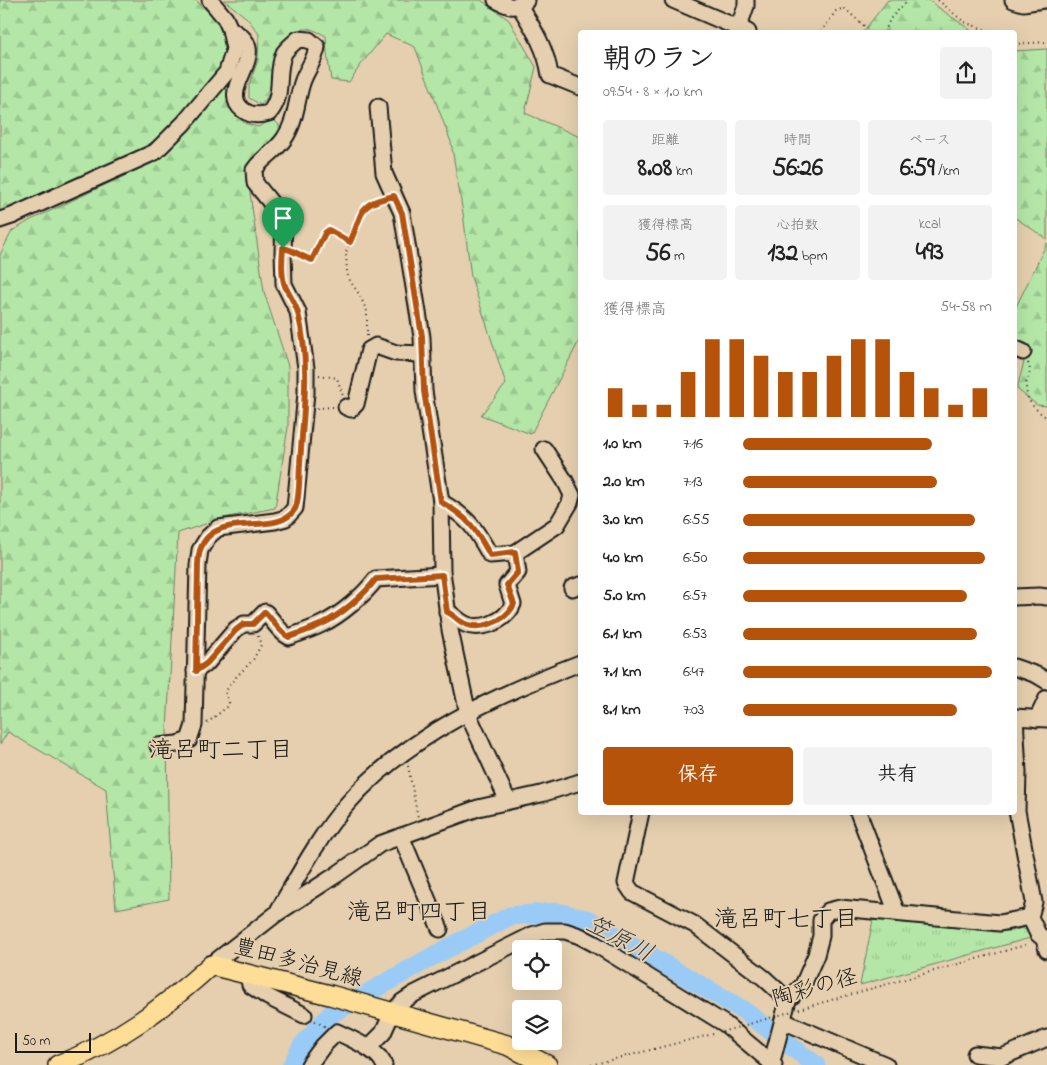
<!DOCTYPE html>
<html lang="ja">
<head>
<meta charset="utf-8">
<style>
  :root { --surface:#fff; --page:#f2f2f2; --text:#222; --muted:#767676; --accent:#b45309 }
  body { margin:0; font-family:"Indie Flower","Klee One",sans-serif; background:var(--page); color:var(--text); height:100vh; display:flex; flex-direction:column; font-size:19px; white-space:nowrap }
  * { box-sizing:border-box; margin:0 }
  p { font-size:16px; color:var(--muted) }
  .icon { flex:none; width:28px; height:28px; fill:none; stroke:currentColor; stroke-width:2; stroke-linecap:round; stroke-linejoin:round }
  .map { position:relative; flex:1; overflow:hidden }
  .panel { position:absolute; left:578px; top:30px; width:439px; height:785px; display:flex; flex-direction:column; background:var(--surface); border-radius:5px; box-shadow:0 5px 20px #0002 }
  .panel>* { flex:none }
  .fabs { position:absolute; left:512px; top:940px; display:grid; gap:10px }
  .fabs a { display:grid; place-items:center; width:50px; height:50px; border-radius:5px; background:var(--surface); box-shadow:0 5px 20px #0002; font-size:25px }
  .scale { position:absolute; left:15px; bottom:12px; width:76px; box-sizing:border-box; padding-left:5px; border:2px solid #1c1c1c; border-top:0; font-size:14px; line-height:18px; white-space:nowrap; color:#1c1c1c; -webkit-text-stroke:4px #e5cfae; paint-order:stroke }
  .pin { position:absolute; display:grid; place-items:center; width:42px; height:42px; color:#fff; margin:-51px -21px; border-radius:50% 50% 50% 0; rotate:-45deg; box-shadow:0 0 5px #0007 }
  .pin .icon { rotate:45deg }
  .round { display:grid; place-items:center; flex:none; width:52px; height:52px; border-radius:5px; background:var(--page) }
  .summary { display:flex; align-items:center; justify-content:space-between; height:85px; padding:0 25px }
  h1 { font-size:28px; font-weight:700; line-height:38px }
  .metrics { display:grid; grid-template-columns:repeat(3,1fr); gap:8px; height:85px; padding:5px 25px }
  .metrics div { display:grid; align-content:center; border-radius:5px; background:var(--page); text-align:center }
  .metrics b { font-size:25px; font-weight:700 }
  .metrics small { font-size:14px; font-weight:400 }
  .metrics p { font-size:14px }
  .chart { height:140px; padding:10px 25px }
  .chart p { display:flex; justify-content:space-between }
  .chart svg { width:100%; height:90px; margin-top:5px; stroke:var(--accent); stroke-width:6 }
  .cta { display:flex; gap:10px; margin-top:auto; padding:10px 25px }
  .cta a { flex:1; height:58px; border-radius:5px; background:var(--accent); color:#fff; font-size:20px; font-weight:700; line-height:58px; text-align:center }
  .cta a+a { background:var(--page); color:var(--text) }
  ul { padding:0 25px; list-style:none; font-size:16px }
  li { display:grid; grid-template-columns:80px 60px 1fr; align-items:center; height:38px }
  li i { height:12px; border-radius:6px; background:var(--accent) }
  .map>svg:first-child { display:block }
  .grass { fill:url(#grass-tufts); stroke:#688262 }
  .forest { fill:url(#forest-firs); stroke:#688262 }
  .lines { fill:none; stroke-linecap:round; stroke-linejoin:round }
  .river { stroke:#9acbf6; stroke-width:19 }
  .minor-casing { stroke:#1c1c1c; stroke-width:19 }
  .major-casing { stroke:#1c1c1c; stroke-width:22 }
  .path { stroke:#1c1c1c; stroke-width:2; stroke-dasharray:1 4; stroke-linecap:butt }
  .minor { stroke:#e5cfae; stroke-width:15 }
  .major { stroke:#fedd96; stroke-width:19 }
  .path-bridge { stroke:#1c1c1c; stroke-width:2; stroke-dasharray:1 4; stroke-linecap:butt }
  .route-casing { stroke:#fff; stroke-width:10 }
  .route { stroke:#b45309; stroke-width:6 }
  .labels { text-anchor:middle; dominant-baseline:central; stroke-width:4; stroke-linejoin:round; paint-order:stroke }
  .street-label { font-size:22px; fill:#1c1c1c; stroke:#e5cfae }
  .neighbourhood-label { font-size:24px; fill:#1c1c1c; stroke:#e5cfae }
  .water-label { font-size:24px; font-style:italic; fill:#353f48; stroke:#e5cfae }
</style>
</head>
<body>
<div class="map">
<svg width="1047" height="1065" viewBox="0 0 1047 1065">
  <defs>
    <pattern id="grass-tufts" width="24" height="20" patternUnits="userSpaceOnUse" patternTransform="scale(1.25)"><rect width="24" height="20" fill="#b4e7a7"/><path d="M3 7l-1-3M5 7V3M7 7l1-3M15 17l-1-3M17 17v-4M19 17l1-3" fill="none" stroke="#9ac68f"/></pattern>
    <pattern id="forest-firs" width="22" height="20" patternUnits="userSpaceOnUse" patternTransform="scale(1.25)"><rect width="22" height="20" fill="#b4e7a7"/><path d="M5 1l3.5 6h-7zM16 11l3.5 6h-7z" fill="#9ac68f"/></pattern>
  </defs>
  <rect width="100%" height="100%" fill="#e5cfae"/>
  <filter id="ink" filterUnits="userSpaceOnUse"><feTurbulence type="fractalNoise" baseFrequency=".02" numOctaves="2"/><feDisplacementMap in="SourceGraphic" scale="10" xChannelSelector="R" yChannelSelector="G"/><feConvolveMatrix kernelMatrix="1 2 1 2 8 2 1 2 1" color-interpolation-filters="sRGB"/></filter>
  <g filter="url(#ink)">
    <path class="grass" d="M873 920 995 931H1012L1022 928 1027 931 1030 938 860 985Z"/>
    <g class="forest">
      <path d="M0 0H196L218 22 226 45 220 73 166 132 139 151 0 214Z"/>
      <path d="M224 0H481L509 20 536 67 525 113 580 137V275L579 276 580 339 531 434 481 415 506 384 471 277 463 213 451 142 415 47 386 34 362 63 349 82 331 80 327 53 326 36C315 30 306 25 294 33 268 52 280 68 270 92 268 97 264 101 261 105L249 98V85L258 60 259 34 247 18Z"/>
      <path d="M888 0H928L973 32H863Z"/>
      <path d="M1047 49V239L1014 217V51Z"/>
      <path d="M227 85 234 108 244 123 258 127 273 119 279 125 280 139 248 179 264 292 288 366V427L275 508 223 518 178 533 167 729 169 899 116 909 106 789 8 732 0 744V255L12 231 31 220 147 165 179 140Z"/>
      <path d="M1047 243V406L1037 405 1017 389 1027 350 1014 339V311Z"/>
    </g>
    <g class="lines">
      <path class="river" d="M292 1065 302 1046 331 1014 435 955 510 916 557 912 589 920 743 1010 816 1065"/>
      <defs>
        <g id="minor">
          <path d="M496 0C509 7 513 9 526 1"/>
          <path d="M673 0 748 32"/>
          <path d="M1013 0 1023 3 1044 0"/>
          <path d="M519 5C533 28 546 48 550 75L580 87"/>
          <path d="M738 29 746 6V0"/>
          <path d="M378 107 384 173 402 213 422 337 424 391 441 502 442 571 450 630 468 714 508 801"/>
          <path d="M0 220 12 216 155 152 184 123 227 72 234 49 230 29 225 18 210 0"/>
          <path d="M1014 348 1023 352"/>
          <path d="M346 407 351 409 356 404 369 350 376 346 396 353 423 354"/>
          <path d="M441 502C469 518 475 528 490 555L515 553 557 525 570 503 572 495 565 481 544 449"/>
          <path d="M572 588 580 585"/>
          <path d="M1014 597 1039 596 1047 597"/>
          <path d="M447 612C453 614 455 618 460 621 477 634 506 622 513 604L507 585 518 572 515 553"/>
          <path d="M1014 667 1037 675 1047 681"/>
          <path d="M195 671 207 663 236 629 244 624H253L265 612C273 620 280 633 289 637 300 633 312 629 322 624 341 615 364 595 376 579L442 575"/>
          <path d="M1014 717 1047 719"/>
          <path d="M1015 717 1018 772 1017 811 1034 902 1030 917 1038 934 1044 939 1047 950"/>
          <path d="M1037 719 1047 698"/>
          <path d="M158 746 177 744 189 740 194 725 198 565 200 550 208 537 218 528 275 521 286 518 295 508 306 393V368L298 312 284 284 283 253 284 219 255 183 254 170C263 157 275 152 284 139 296 122 296 102 302 83 306 70 315 61 317 47L309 40 298 39C294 43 287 48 284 53 275 74 285 95 269 113 259 116 251 116 243 110 222 94 252 67 248 48 246 38 238 34 230 29"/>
          <path d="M641 812 626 883 632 892 695 925 764 978 788 1000"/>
          <path d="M858 812 897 913"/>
          <path d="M401 836 440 929"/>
          <path d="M278 911C298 876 321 833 348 803 406 736 499 694 580 663"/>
          <path d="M211 965 276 914 336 875 380 844 478 808 541 794 580 782"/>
          <path d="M248 975 250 985 268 997 304 1015"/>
          <path d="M783 1021 886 1065"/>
          <path d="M368 1048 383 1033 392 1013 402 1002 414 994 532 935 545 931H565L580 936 595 944 725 1024 774 1065"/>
          <path d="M975 1054 1002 1057 1047 1038"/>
          <path d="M309 1065 323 1046 337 1032C351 1039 379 1050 384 1065"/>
          <path d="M771 1065 788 1000 803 985 816 955 821 936V920L828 911 840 908 1000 923 1030 917"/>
        </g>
        <path id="major" d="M58 1065C116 1043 165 1007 211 965L330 995 507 1045 547 1065"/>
      </defs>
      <use href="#minor" class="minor-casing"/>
      <use href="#major" class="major-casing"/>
      <g class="path">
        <path d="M938 0 964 22 992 32"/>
        <path d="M821 32 836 11 844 8 871 32"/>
        <path d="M885 32 890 19 908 0"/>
        <path d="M1014 44 1047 42"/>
        <path d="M295 251 304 257 313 260 325 233 329 229 350 242"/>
        <path d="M367 336V311L359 294 350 281 347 273 346 252 356 230 360 215 369 203 383 199"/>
        <path d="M1028 363C1033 374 1026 376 1026 386 1026 402 1035 409 1047 418"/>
        <path d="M319 375 337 378 343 396"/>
        <path d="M317 408 334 407"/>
        <path d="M207 723 227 707 229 703 225 692 235 678 253 660 261 645 258 636"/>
        <path d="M408 766 418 818"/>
        <path d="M803 1008 1029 944"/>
        <path d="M315 1021 326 1027"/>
        <path d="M591 1065 717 1033"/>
      </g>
      <use href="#minor" class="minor"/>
      <use href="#major" class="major"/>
      <path class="path-bridge" d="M722 1032 803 1008"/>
    </g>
  </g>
  <g class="lines" filter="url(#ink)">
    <defs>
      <path id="route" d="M394 196 402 213 422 336 424 391 441 502C469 518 475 528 490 555L515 552 518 572 507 585 514 604C506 622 477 633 460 621 455 618 453 614 447 612L442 575 376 579C364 595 341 615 322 624 312 629 300 633 289 637 280 633 273 620 265 612L253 624H244L236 630 207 663 196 671 198 565C198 560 199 554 200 550 215 507 277 539 295 509 300 499 299 476 300 464 303 413 311 364 298 313 296 304 289 295 285 286 281 276 282 259 283 248 294 250 302 257 312 260L325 233 329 230 350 242C364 212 356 204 394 196Z"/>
    </defs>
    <use href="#route" class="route-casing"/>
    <use href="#route" class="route"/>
  </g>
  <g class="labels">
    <g class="street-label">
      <text transform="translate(298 964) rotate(15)">豊田多治見線</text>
      <text transform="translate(815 989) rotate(-16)">陶彩の径</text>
    </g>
    <g class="neighbourhood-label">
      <text x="221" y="751">滝呂町二丁目</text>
      <text x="419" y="913">滝呂町四丁目</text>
      <text x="786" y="920">滝呂町七丁目</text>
    </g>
    <g class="water-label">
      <text transform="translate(619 940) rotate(28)">笠原川</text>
    </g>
  </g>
</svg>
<div class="fabs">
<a><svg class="icon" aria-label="locate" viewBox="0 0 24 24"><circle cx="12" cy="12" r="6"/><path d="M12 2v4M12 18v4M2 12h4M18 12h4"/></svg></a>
<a><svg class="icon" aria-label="layers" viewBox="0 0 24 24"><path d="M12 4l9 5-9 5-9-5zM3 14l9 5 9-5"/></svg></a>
</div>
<div class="scale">50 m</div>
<div class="pin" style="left:283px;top:248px;background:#1e9e55"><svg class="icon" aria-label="arrive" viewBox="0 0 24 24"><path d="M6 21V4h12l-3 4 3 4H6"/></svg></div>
<section class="panel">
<div class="summary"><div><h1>朝のラン</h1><p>09:54 · 8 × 1.0 km</p></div><a class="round"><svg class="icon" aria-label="share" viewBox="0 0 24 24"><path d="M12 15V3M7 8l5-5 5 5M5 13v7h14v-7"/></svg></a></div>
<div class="metrics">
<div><p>距離</p><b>8.08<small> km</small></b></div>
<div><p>時間</p><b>56:26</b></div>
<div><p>ペース</p><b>6:59<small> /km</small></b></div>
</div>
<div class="metrics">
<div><p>獲得標高</p><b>56<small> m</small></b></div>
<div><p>心拍数</p><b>132<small> bpm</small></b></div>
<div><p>kcal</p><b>493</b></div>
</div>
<div class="chart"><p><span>獲得標高</span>54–58 m</p>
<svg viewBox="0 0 160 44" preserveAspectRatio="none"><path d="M5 44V30M15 44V38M25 44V38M35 44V22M45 44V6M55 44V6M65 44V14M75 44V22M85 44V22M95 44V14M105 44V6M115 44V6M125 44V22M135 44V30M145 44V38M155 44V30"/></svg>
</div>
<ul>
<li><b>1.0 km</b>7:16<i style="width:76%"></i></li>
<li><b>2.0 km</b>7:13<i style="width:78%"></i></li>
<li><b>3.0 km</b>6:55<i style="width:93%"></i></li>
<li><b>4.0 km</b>6:50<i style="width:97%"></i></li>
<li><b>5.0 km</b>6:57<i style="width:90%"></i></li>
<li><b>6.1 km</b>6:53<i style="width:94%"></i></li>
<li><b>7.1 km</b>6:47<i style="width:100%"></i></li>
<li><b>8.1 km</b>7:03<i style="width:86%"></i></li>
</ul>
<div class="cta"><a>保存</a><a>共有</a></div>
</section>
</div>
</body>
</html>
